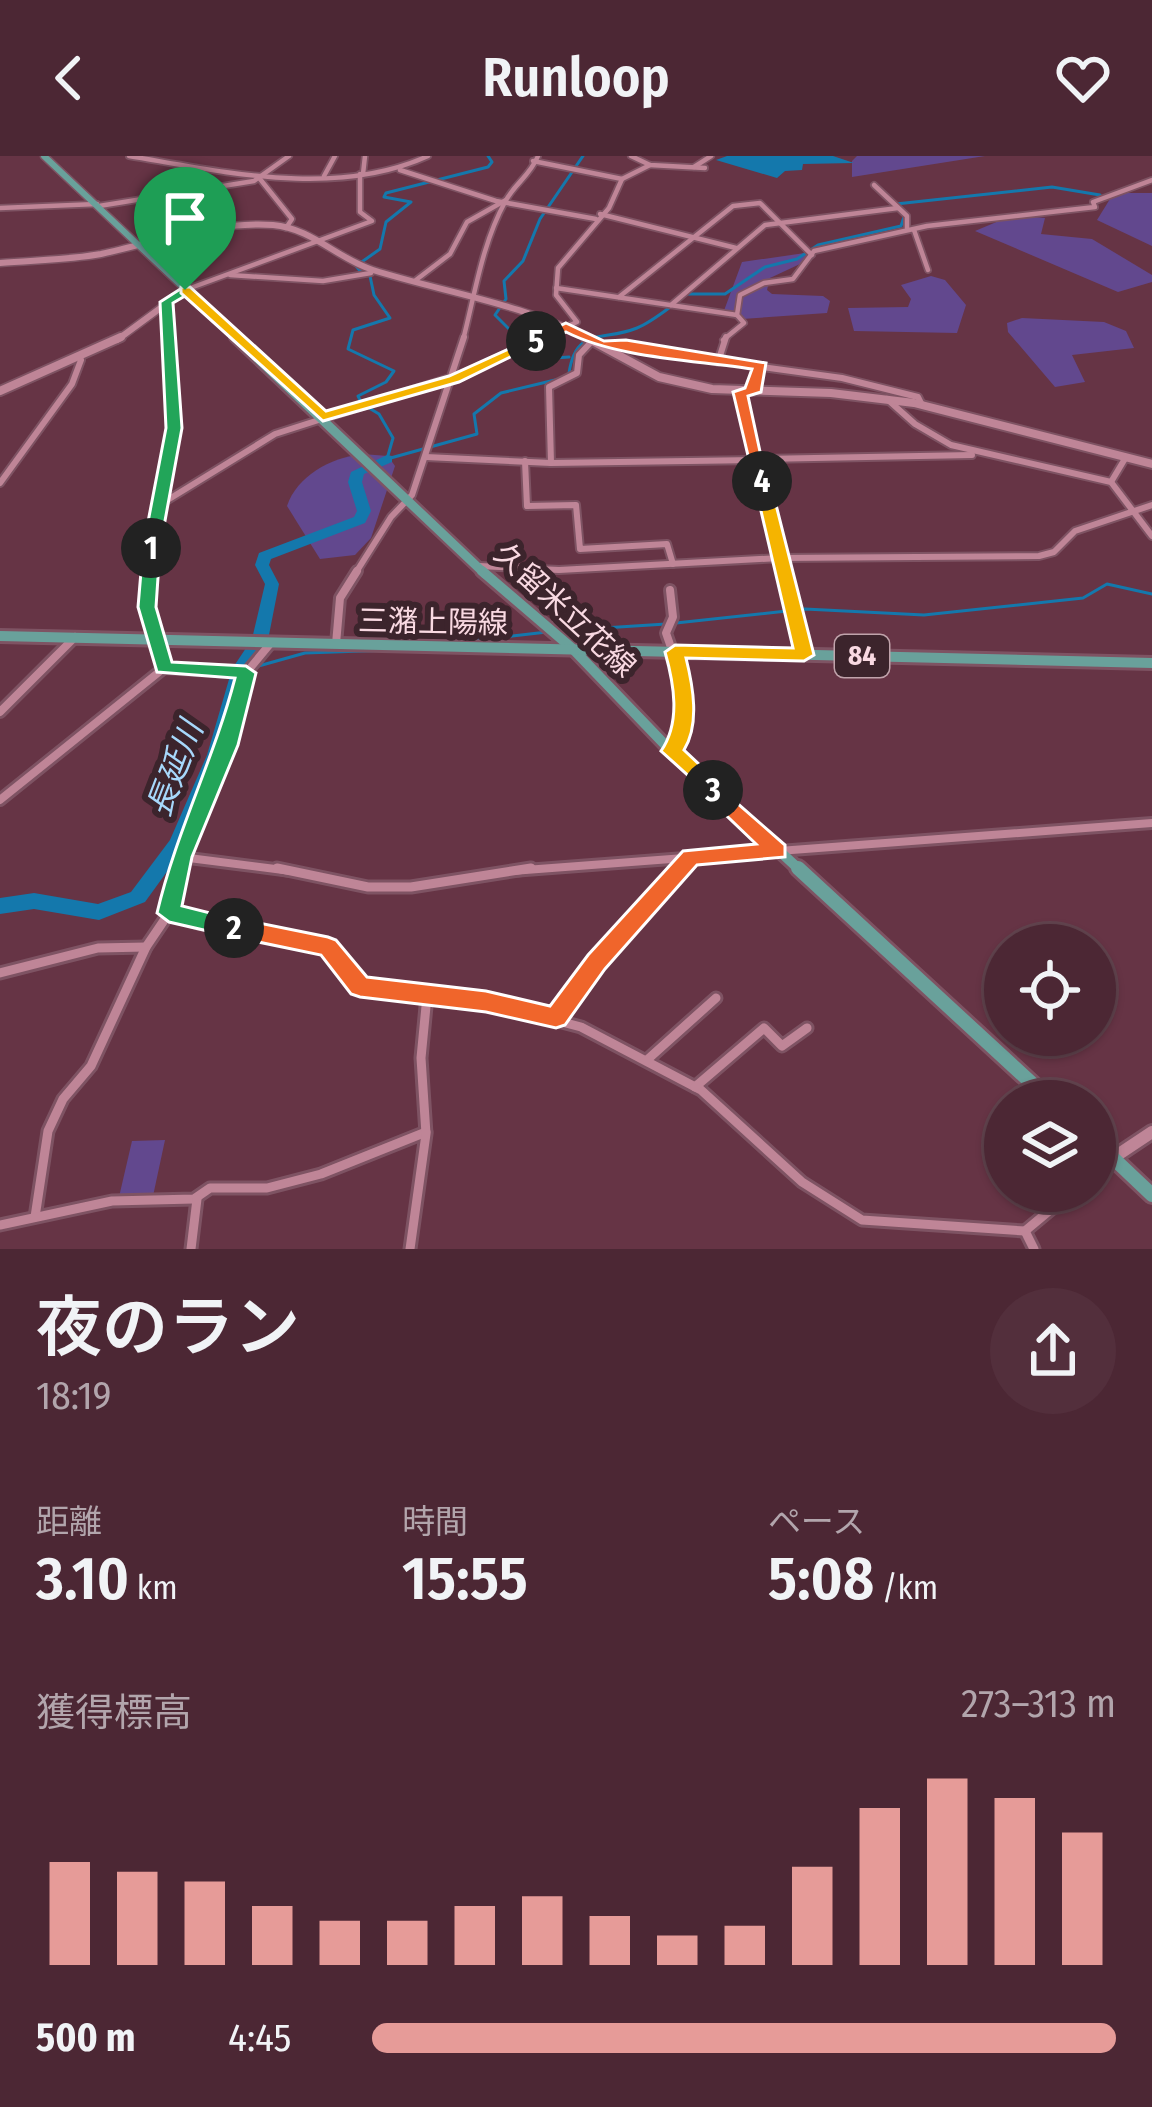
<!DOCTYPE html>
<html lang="ja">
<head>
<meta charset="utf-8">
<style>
  :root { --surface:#4c2734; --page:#532f3c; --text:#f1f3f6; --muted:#b2a5ac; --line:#63444f; --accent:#e69b98 }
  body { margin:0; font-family:"Fira Sans Condensed","Noto Sans JP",sans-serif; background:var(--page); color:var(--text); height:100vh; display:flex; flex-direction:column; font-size:45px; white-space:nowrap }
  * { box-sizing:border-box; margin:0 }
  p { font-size:39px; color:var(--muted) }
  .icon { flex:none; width:66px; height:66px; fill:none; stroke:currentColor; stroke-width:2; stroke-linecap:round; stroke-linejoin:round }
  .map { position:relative; height:1093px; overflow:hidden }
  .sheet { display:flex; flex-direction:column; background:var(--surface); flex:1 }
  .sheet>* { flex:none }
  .buttons { position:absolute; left:984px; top:768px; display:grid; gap:24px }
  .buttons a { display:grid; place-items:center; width:132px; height:132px; border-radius:50%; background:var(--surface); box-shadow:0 3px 9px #0004,0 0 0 3px var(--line); font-size:60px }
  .pin { position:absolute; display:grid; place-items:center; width:102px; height:102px; color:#fff; margin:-123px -51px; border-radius:50% 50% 50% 0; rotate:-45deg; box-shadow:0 0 12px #0007 }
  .pin .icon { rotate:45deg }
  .km { position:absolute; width:60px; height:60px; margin:-30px; border-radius:50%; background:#222; color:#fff; font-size:33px; line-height:60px; text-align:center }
  .round { display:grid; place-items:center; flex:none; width:126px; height:126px; border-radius:63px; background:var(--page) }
  .head { display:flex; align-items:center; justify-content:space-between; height:204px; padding:0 36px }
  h1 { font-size:66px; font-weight:600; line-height:90px }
  .metrics { display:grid; grid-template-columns:repeat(3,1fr); gap:18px; height:204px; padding:12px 36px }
  .metrics div { display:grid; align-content:center }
  .metrics b { font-size:60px; font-weight:600 }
  .metrics small { font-size:33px; font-weight:400 }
  .metrics p { font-size:33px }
  .chart { height:336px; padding:24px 36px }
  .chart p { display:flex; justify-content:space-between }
  .chart svg { width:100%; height:216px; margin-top:12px; stroke:var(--accent); stroke-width:6 }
  ul { padding:0 36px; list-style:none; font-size:39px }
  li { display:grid; grid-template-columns:192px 144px 1fr; align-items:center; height:90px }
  li i { height:30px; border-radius:15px; background:var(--accent) }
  header { display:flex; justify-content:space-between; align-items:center; height:156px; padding:0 36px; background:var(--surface); font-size:54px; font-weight:600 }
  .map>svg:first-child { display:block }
  .green { fill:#62488e }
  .water { fill:#1478ac }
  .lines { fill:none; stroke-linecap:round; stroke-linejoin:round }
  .stream { stroke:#1478ac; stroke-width:3 }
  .river { fill:#1478ac; fill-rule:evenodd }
  .minor-far3-casing { stroke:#7e5363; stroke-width:8 }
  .minor-far2-casing { stroke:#7e5363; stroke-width:10 }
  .minor-far1-casing { stroke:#7e5363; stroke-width:14 }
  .minor-casing { stroke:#7e5363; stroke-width:15 }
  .tertiary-far2-casing { stroke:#7e5363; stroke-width:9 }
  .tertiary-far1-casing { stroke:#7e5363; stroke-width:12 }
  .tertiary-casing { stroke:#7e5363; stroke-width:18 }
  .primary-far3-casing { stroke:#7e5363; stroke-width:9 }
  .primary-far2-casing { stroke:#7e5363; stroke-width:14 }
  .primary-far1-casing { stroke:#7e5363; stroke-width:16 }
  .primary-casing { stroke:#7e5363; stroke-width:20 }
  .minor-far3 { stroke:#bf8597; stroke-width:4.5 }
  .minor-far2 { stroke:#bf8597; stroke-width:6 }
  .minor-far1 { stroke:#bf8597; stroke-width:8 }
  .minor { stroke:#bf8597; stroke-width:9 }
  .tertiary-far2 { stroke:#bf8597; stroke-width:6 }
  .tertiary-far1 { stroke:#bf8597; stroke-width:8 }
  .tertiary { stroke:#bf8597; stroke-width:12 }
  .primary-far3 { stroke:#69a19b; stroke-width:6 }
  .primary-far2 { stroke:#69a19b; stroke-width:9 }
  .primary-far1 { stroke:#69a19b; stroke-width:10 }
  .primary { stroke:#69a19b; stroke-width:14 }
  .split-1 { fill:#22a559; stroke:#fff; stroke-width:3 }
  .split-2 { fill:#22a559; stroke:#fff; stroke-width:3 }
  .split-3 { fill:#f0652b; stroke:#fff; stroke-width:3 }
  .split-4 { fill:#f5b400; stroke:#fff; stroke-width:3 }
  .split-5 { fill:#f0652b; stroke:#fff; stroke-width:3 }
  .split-6 { fill:#f5b400; stroke:#fff; stroke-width:3 }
  .labels { text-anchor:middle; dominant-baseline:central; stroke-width:12; stroke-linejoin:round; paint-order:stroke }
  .shield { fill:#3c242c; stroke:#c0a3ab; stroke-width:3 }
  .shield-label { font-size:27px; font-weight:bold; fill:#f9d9e2 }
  .street-label { font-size:30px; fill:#f9d9e2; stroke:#3c242c }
  .water-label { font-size:33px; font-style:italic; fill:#a7d8fb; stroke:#3c242c }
</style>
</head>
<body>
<header><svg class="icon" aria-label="back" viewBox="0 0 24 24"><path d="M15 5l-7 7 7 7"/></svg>Runloop<svg class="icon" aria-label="heart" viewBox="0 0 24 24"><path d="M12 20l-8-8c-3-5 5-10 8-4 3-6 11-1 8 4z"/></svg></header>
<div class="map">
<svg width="1152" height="1093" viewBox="0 0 1152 1093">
  <rect width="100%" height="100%" fill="#663445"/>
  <g class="green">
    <path d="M857 0H985L852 21V5Z"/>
    <path d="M1122 37H1152V90L1097 64 1110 43Z"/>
    <path d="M1013 59 1045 62 1041 78 1092 83 1152 119V126L1118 136 975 75Z"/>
    <path d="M805 97 815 101 770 122 767 134 772 138 823 140 830 145 827 157 742 163 722 160 742 106Z"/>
    <path d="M931 120 945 124 966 149 957 177 854 175 848 152 908 151 911 143 901 129Z"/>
    <path d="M1022 162 1104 166 1126 175 1134 192 1072 199 1085 226 1055 231 1008 176 1007 167Z"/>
    <path d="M362 298 388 300 395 310 371 382 355 399 320 403 287 350C297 320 330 302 362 298Z"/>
    <path d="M165 984 153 1040 119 1041 132 985Z"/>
  </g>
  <path class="water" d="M727 0H833L854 7 803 8 802 14 785 15 777 22 716 4Z"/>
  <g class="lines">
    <g class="stream">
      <path d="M896 48 1052 31 1100 39"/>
      <path d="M361 116 356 110 380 93 386 66 411 46 384 41 386 37 488 11 492 6 488 0"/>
      <path d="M687 138H725L765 111 797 103 818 89 901 70 904 61"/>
      <path d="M522 186 495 159 506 143 504 125 523 105 540 63 583 0"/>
      <path d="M529 193 540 203 569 201"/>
      <path d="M569 217C576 170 603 186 637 172 652 166 667 153 680 144"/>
      <path d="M361 246 358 240 386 226 394 215 348 193 353 174 390 162 374 139 370 120"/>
      <path d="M369 252 379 258 393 282 387 303 477 278 474 258 501 237 555 224"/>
      <path d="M676 467 805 453 924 459 1083 442 1107 428 1152 438"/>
      <path d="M556 475 666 468"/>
      <path d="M461 486 547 476"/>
      <path d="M255 511 305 497 392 494"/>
      <path d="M1130 665 1152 663"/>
    </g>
    <path class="river" d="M387 299 392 300V306L364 318 362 326 371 355 365 367 271 403 269 409 279 428 268 484 248 514 225 599 187 688 145 746 99 764 34 753 0 758V742L34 737 98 748 131 736 170 684 207 599 232 513 252 483 265 428 255 409 259 397 354 361 357 355 348 326 351 316Z"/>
    <defs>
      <g id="minor-far3">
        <path d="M129 0C225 16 336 42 428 0"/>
        <path d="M631 0 650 9 705 12"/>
        <path d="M533 5 622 23"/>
        <path d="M694 11 711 0"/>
        <path d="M400 14 496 45 596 63"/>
        <path d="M363 18 365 0"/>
        <path d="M324 20 335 0"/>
        <path d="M260 23 292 63 286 72"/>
        <path d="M874 29 907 60V72"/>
        <path d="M99 50 254 25 289 0"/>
        <path d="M0 52 97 48"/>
        <path d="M600 58 736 92"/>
        <path d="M914 74 928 114"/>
        <path d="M230 119 323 125 371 117"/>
        <path d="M416 124 450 98 467 66 506 44"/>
        <path d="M556 132 737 159"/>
        <path d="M185 134 372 65 360 56V18"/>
        <path d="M619 141 733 50 760 47 812 99"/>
        <path d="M167 146 169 184"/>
        <path d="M671 149 765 69 898 52"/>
        <path d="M463 184C475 138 482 88 505 46 514 28 530 20 538 0"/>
        <path d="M537 184 577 166 556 139 558 112 609 52 622 23 650 9"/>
        <path d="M723 184 744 167 737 159 740 139 764 127 793 123 814 95 927 70 1095 51 1093 46 1152 24"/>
      </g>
      <g id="minor-far2">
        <path d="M602 189 842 222 918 241 922 249"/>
        <path d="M718 206 726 181"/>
        <path d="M454 223 544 181"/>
        <path d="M740 236 784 418"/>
        <path d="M753 236 752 227 761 210"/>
        <path d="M887 243 915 268 951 289 1111 326 1152 380"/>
        <path d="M426 301 551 307 757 304"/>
        <path d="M756 303 972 299"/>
        <path d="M525 305 527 350 576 349 580 393 667 388 673 408"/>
        <path d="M551 307 549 231 577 217 579 199 593 184"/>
        <path d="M1111 326 1126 301"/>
        <path d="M0 327 72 228 81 204"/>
        <path d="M161 348 275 278 453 221"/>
        <path d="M479 410 559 414 780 402 1039 400 1054 396 1075 375 1152 349"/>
        <path d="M149 418 174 272 169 181"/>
        <path d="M355 418 391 361 412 339 464 181"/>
      </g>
      <g id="minor-far1">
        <path d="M150 415 147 451 164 512"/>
        <path d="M783 415 804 499"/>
        <path d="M670 434 673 461 666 477C678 512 699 563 671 595"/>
        <path d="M336 488 340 442 357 415"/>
        <path d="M0 556 75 481"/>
        <path d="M0 644 164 512 246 517"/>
        <path d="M181 701 291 715"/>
        <path d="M178 715 228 589 246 517 270 488"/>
        <path d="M512 715 1152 667"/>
        <path d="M678 715 690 702"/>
      </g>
      <g id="minor">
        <path d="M277 712 368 731H411L531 712"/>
        <path d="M169 757 198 767 328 790 360 831 486 846 581 871 701 934 802 1026 862 1064 1025 1075 1073 1035"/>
        <path d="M0 817 98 792 146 791"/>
        <path d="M556 862 597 806 681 712"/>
        <path d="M647 904 716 842"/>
        <path d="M695 931 764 872 782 890 807 872"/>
        <path d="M1095 1017 1112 1002"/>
        <path d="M35 1061 48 975 63 943 91 910 146 791 169 757 179 712"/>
        <path d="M0 1069 112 1045 194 1043 210 1032H267L321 1018 426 976"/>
        <path d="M1025 1075 1034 1093"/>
        <path d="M191 1093 197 1043"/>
        <path d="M410 1093 426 978 421 902 427 840"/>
      </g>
      <g id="tertiary-far2">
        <path d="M0 107C33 104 68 104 101 98 157 86 215 65 273 69 311 72 338 103 373 114 446 137 522 147 591 184"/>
        <path d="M117 184 185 134"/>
      </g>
      <g id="tertiary-far1">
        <path d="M585 181 659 221 712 233 831 237 914 247 1152 308"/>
        <path d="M0 235 121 181"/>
      </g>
      <path id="tertiary" d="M1113 1002 1152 976"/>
      <path id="primary-far3" d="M44 0 239 184"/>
      <path id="primary-far2" d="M235 181 485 418"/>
      <g id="primary-far1">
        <path d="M482 415 573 493 671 595 801 715"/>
        <path d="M0 480 1152 507"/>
      </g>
      <g id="primary">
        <path d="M798 712 1051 945"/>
        <path d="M1095 985 1152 1039"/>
      </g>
    </defs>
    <use href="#minor-far3" class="minor-far3-casing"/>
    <use href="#minor-far2" class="minor-far2-casing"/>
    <use href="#minor-far1" class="minor-far1-casing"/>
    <use href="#minor" class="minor-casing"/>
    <use href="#tertiary-far2" class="tertiary-far2-casing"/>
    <use href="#tertiary-far1" class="tertiary-far1-casing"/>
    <use href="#tertiary" class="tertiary-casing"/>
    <use href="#primary-far3" class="primary-far3-casing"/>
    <use href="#primary-far2" class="primary-far2-casing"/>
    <use href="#primary-far1" class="primary-far1-casing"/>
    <use href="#primary" class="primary-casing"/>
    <use href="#minor-far3" class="minor-far3"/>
    <use href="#minor-far2" class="minor-far2"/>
    <use href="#minor-far1" class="minor-far1"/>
    <use href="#minor" class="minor"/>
    <use href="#tertiary-far2" class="tertiary-far2"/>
    <use href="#tertiary-far1" class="tertiary-far1"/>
    <use href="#tertiary" class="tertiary"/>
    <use href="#primary-far3" class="primary-far3"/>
    <use href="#primary-far2" class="primary-far2"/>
    <use href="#primary-far1" class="primary-far1"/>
    <use href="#primary" class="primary"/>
  </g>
  <path class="split-1" d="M185 130 190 137 173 147 182 272 160 392 151 397 143 392 166 272 160 146Z"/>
  <path class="split-2" d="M151 387 160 392 156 451 172 506 246 510 256 517 238 589 192 701 182 750 242 765 245 772 234 781 169 766 157 757C176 676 214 603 235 522L157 516 138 451 143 392Z"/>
  <path class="split-3" d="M713 626 785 689V701L697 709 605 813 565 869 556 872 486 856 360 841 351 838 321 799 234 781 222 772 234 762 328 781 336 784 367 821 486 835 550 850 588 799 683 695 756 688 706 640 703 634Z"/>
  <path class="split-4" d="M762 320 770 325 814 499 804 505 686 502C693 530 700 568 684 594L721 629 724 634 713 642 661 595C681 566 674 528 665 496L675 489 793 492 754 325Z"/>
  <path class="split-5" d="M566 167 604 185 626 184 766 207 761 236 748 240 767 328 754 325 733 236 745 232 752 213C694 204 617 202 566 176L536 190 529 185Z"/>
  <path class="split-6" d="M181 131H190L326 255 449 220 531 183 543 185 459 226 323 265 181 137Z"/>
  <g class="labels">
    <rect class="shield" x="835" y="479" width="54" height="42" rx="9"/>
    <g class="shield-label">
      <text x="862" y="500">84</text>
    </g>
    <g class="street-label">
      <text transform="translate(565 454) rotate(43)">久留米立花線</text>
      <text transform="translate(433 466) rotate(1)">三潴上陽線</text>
    </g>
    <g class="water-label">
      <text transform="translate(175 613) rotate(-69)">長延川</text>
    </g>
  </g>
</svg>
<div class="buttons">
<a><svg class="icon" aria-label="locate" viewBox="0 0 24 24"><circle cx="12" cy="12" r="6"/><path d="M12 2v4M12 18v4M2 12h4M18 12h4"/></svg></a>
<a><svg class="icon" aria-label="layers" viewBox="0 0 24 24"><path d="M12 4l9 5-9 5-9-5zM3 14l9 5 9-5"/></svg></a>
</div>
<div class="pin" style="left:185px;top:134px;background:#1e9e55"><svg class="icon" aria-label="arrive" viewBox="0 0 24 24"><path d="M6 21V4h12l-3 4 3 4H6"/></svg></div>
<b class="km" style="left:151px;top:392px">1</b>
<b class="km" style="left:234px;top:772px">2</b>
<b class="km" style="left:713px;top:634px">3</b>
<b class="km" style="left:762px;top:325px">4</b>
<b class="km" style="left:536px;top:185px">5</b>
</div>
<section class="sheet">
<div class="head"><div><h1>夜のラン</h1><p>18:19</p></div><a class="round"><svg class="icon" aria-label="share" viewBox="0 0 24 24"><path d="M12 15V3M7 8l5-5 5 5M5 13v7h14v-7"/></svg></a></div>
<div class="metrics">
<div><p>距離</p><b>3.10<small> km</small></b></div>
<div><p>時間</p><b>15:55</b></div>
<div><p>ペース</p><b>5:08<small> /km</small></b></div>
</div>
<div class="chart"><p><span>獲得標高</span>273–313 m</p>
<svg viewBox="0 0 160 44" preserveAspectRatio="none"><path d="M5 44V23M15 44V25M25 44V27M35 44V32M45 44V35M55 44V35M65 44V32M75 44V30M85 44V34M95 44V38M105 44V36M115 44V24M125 44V12M135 44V6M145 44V10M155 44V17"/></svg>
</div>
<ul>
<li><b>500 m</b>4:45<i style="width:100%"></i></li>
</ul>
</section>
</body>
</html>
